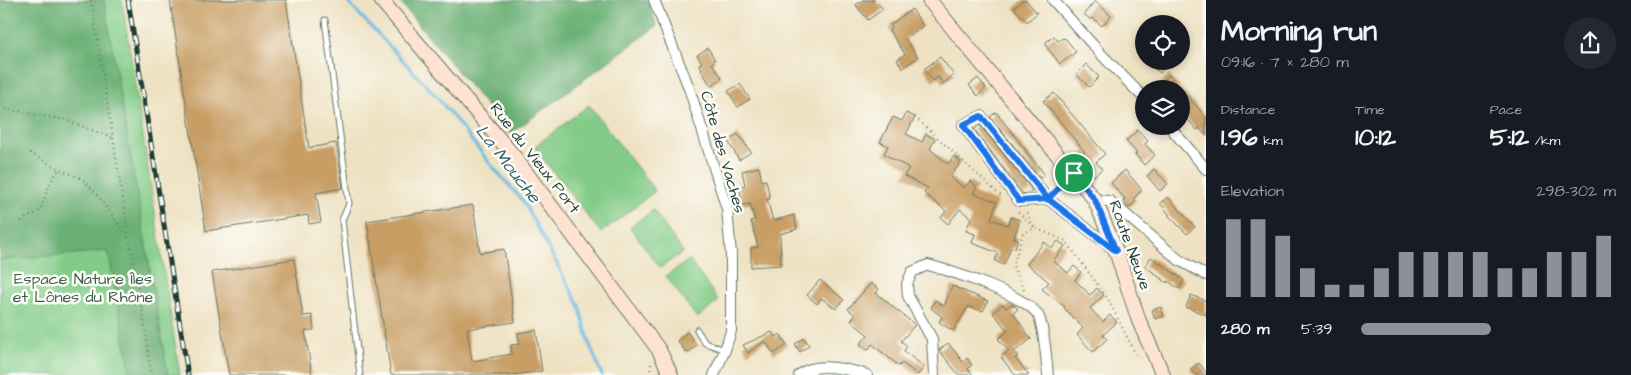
<!DOCTYPE html>
<html lang="en">
<head>
<meta charset="utf-8">
<style>
  :root { --surface:#171b24; --page:#242831; --text:#f1f3f6; --muted:#9ea1a6; --accent:#8c9099 }
  body { margin:0; font-family:"Architects Daughter",sans-serif; background:var(--page); color:var(--text); height:100vh; display:flex; flex-direction:column; font-size:19px; white-space:nowrap }
  * { box-sizing:border-box; margin:0 }
  p { font-size:16px; color:var(--muted) }
  .icon { flex:none; width:28px; height:28px; fill:none; stroke:currentColor; stroke-width:2; stroke-linecap:round; stroke-linejoin:round }
  .map { position:relative; flex:1; overflow:hidden }
  .side { display:flex; flex-direction:column; background:var(--surface); width:425px }
  .side>* { flex:none }
  .tools { position:absolute; left:1135px; top:15px; display:grid; gap:10px }
  .tools a { display:grid; place-items:center; width:55px; height:55px; border-radius:50%; background:var(--surface); box-shadow:0 2px 8px #0003; font-size:25px }
  .pin { position:absolute; display:grid; place-items:center; width:42px; height:42px; color:#fff; margin:-21px; border:2px solid #fff; border-radius:50%; box-shadow:0 1px 5px #0007 }
  .round { display:grid; place-items:center; flex:none; width:52px; height:52px; border-radius:26px; background:var(--page) }
  .head { display:flex; align-items:center; justify-content:space-between; height:85px; padding:0 15px }
  h1 { font-size:28px; font-weight:700; line-height:38px }
  .figures { display:grid; grid-template-columns:repeat(3,1fr); gap:8px; height:85px; padding:5px 15px }
  .figures div { display:grid; align-content:center }
  .figures b { font-size:25px; font-weight:700 }
  .figures small { font-size:14px; font-weight:400 }
  .figures p { font-size:14px }
  .chart { height:140px; padding:10px 15px }
  .chart p { display:flex; justify-content:space-between }
  .chart svg { width:100%; height:90px; margin-top:5px; stroke:var(--accent); stroke-width:6 }
  ul { padding:0 15px; list-style:none; font-size:16px }
  li { display:grid; grid-template-columns:80px 60px 1fr; align-items:center; height:38px }
  li i { height:12px; border-radius:6px; background:var(--accent) }
  main { display:flex; flex:1; min-height:0 }
  .map>svg:first-child { display:block }
  .green { fill:#83cc88; stroke:#51845e }
  .forest { fill:#6ab074; stroke:#447654 }
  .lines { fill:none; stroke-linecap:round; stroke-linejoin:round }
  .stream { stroke:#67bae3; stroke-width:3 }
  .building { fill:#c89e65 }
  .lane-casing { stroke:#677766; stroke-width:7 }
  .street-casing { stroke:#677766; stroke-width:12 }
  .secondary-casing { stroke:#677766; stroke-width:16 }
  .path { stroke:#677766; stroke-width:2; stroke-dasharray:1 4; stroke-linecap:butt }
  .lane { stroke:#fff; stroke-width:5 }
  .street { stroke:#fff; stroke-width:10 }
  .secondary { stroke:#fee3d2; stroke-width:14 }
  .rail-casing { stroke:#1f3d34; stroke-width:5 }
  .rail { stroke:#fdfcf7; stroke-width:3; stroke-dasharray:9; stroke-linecap:butt }
  .route-casing { stroke:#fff; stroke-width:10 }
  .route { stroke:#1a73e8; stroke-width:6 }
  .labels { text-anchor:middle; dominant-baseline:central; stroke-width:5; stroke-linejoin:round; paint-order:stroke }
  .street-label { font-size:16px; fill:#1f3d34; stroke:#fdfcf7 }
  .park-label { font-size:16px; fill:#386149; stroke:#fdfcf7 }
  .water-label { font-size:18px; font-style:italic; fill:#356269; stroke:#fdfcf7 }
</style>
</head>
<body>
<main>
<div class="map">
<svg width="1206" height="375" viewBox="0 0 1206 375">
  <rect width="100%" height="100%" fill="#fdfcf7"/>
  <filter id="ink" filterUnits="userSpaceOnUse"><feTurbulence type="fractalNoise" baseFrequency=".02" numOctaves="2"/><feDisplacementMap in="SourceGraphic" scale="10" xChannelSelector="R" yChannelSelector="G"/><feConvolveMatrix kernelMatrix="1 2 1 2 8 2 1 2 1" color-interpolation-filters="sRGB"/></filter>
  <filter id="wash" filterUnits="userSpaceOnUse"><feTurbulence type="fractalNoise" baseFrequency=".0096" numOctaves="4" result="noise"/><feDisplacementMap in="SourceGraphic" scale="20" xChannelSelector="R" yChannelSelector="G"/><feGaussianBlur stdDeviation="1.12" result="paint"/><feColorMatrix in="noise" values="0 0 0 0 0 0 0 0 0 0 0 0 0 0 0 0 0 1.4 0 .05"/><feComposite in="paint" operator="in"/></filter>
  <g filter="url(#wash)">
    <rect width="100%" height="100%" fill="#eee2c3"/>
    <g class="green">
      <path d="M0 0H122L180 375H0Z"/>
      <path d="M589 105 655 191 601 233 534 147Z"/>
      <path d="M653 210 683 252 660 268 630 227Z"/>
      <path d="M689 260 719 301 697 318 666 276Z"/>
    </g>
    <g class="forest">
      <path d="M0 0H104L168 375H131L108 251 0 260Z"/>
      <path d="M398 0H647L657 26 510 134Z"/>
    </g>
    <g class="lines">
      <path class="stream" d="M346 0 438 98 492 166 523 201 579 305 590 345 602 375"/>
    </g>
    <g id="blocks">
      <g class="building">
        <path d="M170 0H286L309 148 336 143 342 181 343 188 316 193 321 222 309 224 308 215 206 231Z"/>
        <path d="M863 0H875L883 9 868 20 856 5Z"/>
        <path d="M1023 0H1026L1037 13 1027 22 1014 8Z"/>
        <path d="M1095 1 1111 16 1102 26 1093 18 1091 20 1084 14Z"/>
        <path d="M912 9 923 26 905 39 918 57 903 68 897 60 905 54 889 30 892 27 890 25Z"/>
        <path d="M1054 36 1058 41 1063 38 1066 39 1076 52 1060 64 1046 46V42Z"/>
        <path d="M708 48 715 60 712 63 722 78 711 86 701 70 702 69 699 64 702 63 697 55Z"/>
        <path d="M940 57 954 75 943 84 938 77 933 81 924 69Z"/>
        <path d="M1146 61H1171L1160 73Z"/>
        <path d="M1086 64 1099 77 1089 87 1076 74Z"/>
        <path d="M1169 75 1206 117V136L1199 128 1197 130 1184 115 1186 113 1182 108 1184 107 1181 104V89H1165L1160 84Z"/>
        <path d="M978 78 986 88 978 96 969 85Z"/>
        <path d="M740 84 750 99 738 107 728 91Z"/>
        <path d="M1054 93 1105 154 1096 162 1102 169 1094 176 1084 168 1077 158 1085 152 1043 101Z"/>
        <path d="M996 112 1045 175 1040 178 990 117Z"/>
        <path d="M906 113 915 117 906 134 922 142 926 134 935 139 930 149 948 164 954 156 961 162 950 177 964 188 970 181 977 187 973 193 997 202 991 219 1008 225 1011 217 1020 220 1014 238 1018 239 1015 248 1011 247 1004 265 995 261 998 253 972 243 975 234 966 231 971 218 960 209 948 224 941 218 946 211 924 193 928 188 904 176 909 168 884 154 888 146 880 142 893 117 902 121Z"/>
        <path d="M980 125 1029 186 1032 191 1028 193 1023 194 974 129Z"/>
        <path d="M1138 130 1148 141 1145 144 1155 155 1144 165 1135 154 1137 153 1126 141Z"/>
        <path d="M738 134 751 152 739 160 728 141Z"/>
        <path d="M759 167 762 181 766 180 770 199H767L773 221 794 215 797 229 780 234 781 265 751 267V248L758 247 751 221 755 220 750 204 743 205 739 187 745 185 742 171Z"/>
        <path d="M1154 169 1168 184 1160 191 1147 176Z"/>
        <path d="M1125 170 1142 190 1134 198 1136 201 1129 208 1123 201 1125 199 1111 183Z"/>
        <path d="M1168 197 1195 227 1187 234 1168 215 1169 214 1160 203Z"/>
        <path d="M473 205 480 253 504 249 515 322 467 329 472 361 512 354 511 345 520 344 518 333 536 330 542 371 514 375H391L367 221Z"/>
        <path d="M1058 241 1065 246 1053 261 1068 273 1074 266 1081 272 1075 280 1090 295 1097 288 1104 295 1090 308 1103 322 1110 315 1117 322 1103 335 1107 339 1093 352 1077 335 1083 328 1064 308 1065 307 1042 289 1049 282 1027 264 1044 242 1052 248Z"/>
        <path d="M1151 257 1184 280 1179 289 1168 281 1167 283 1145 266Z"/>
        <path d="M294 259 303 316 312 315 314 330 305 331 312 375H229L212 272Z"/>
        <path d="M820 280 844 300 836 309 821 298 817 304 807 295Z"/>
        <path d="M871 283 879 289 876 293 915 325 901 341 907 346 904 351 924 367 918 375 902 363 899 366 872 344 868 350 860 344 868 335 851 321 855 315 848 309Z"/>
        <path d="M952 286 988 301 983 311 968 307 953 331 939 322 942 317 931 308 935 300 944 306Z"/>
        <path d="M1191 295 1206 301V315L1186 307Z"/>
        <path d="M1003 304 1006 308 1011 304 1015 306 1018 309 1013 313 1031 339 1014 352 1018 357 1015 358 1029 375H1015L1001 357 1009 351 998 339 1008 331 993 313Z"/>
        <path d="M1161 307 1164 316 1155 319 1152 310Z"/>
        <path d="M687 332 697 345 687 353 677 341Z"/>
        <path d="M772 332 776 337 780 334 787 345 774 354 765 341 748 353 743 345Z"/>
        <path d="M804 338 809 345 800 352 795 344Z"/>
        <path d="M948 343 963 362 967 358 972 365 968 369 973 375H959L942 354 939 350Z"/>
        <path d="M1199 363 1206 372V375H1195L1190 369Z"/>
      </g>
    </g>
  </g>
  <g filter="url(#ink)">
    <use href="#blocks" fill-opacity="0" stroke="#677766" stroke-width="1"/>
    <g class="lines">
      <defs>
        <g id="lane">
          <path d="M325 20 349 204 342 220 360 375"/>
          <path d="M697 330 705 343 725 350"/>
        </g>
        <g id="street">
          <path d="M654 0 689 88 727 209 731 254V331L725 350 714 375"/>
          <path d="M1053 0 1101 54 1144 98"/>
          <path d="M1169 126 1206 169"/>
          <path d="M1048 199 1019 201 963 125 981 116 1048 199 1115 250"/>
          <path d="M1095 200 1110 201 1179 260 1206 275"/>
          <path d="M799 375C815 361 848 369 867 375"/>
          <path d="M934 375 932 339 908 296 907 284 912 272 928 265C951 271 1031 297 1039 317 1045 333 1046 358 1048 375"/>
        </g>
        <g id="secondary">
          <path d="M381 0 512 154 659 350 671 375"/>
          <path d="M929 0 1095 200 1116 251 1139 321 1163 375"/>
        </g>
      </defs>
      <use href="#lane" class="lane-casing"/>
      <use href="#street" class="street-casing"/>
      <use href="#secondary" class="secondary-casing"/>
      <g class="path">
        <path d="M91 0 129 238 143 313 151 375"/>
        <path d="M0 108 66 120 113 138"/>
        <path d="M915 117 1002 197"/>
        <path d="M30 153 59 169 82 179 96 193 127 236"/>
        <path d="M1054 193 1065 182"/>
        <path d="M1018 212 1035 228 1066 241 1108 299 1135 353 1142 359"/>
        <path d="M21 221 40 211 49 185 59 169"/>
        <path d="M1024 290 1013 266 1023 233 1035 228 1026 212"/>
        <path d="M650 375 651 362"/>
      </g>
      <use href="#lane" class="lane"/>
      <use href="#street" class="street"/>
      <use href="#secondary" class="secondary"/>
      <defs>
        <path id="rail" d="M128 0 188 375"/>
      </defs>
      <use href="#rail" class="rail-casing"/>
      <use href="#rail" class="rail"/>
    </g>
  </g>
  <g class="lines" filter="url(#ink)">
    <defs>
      <path id="route" d="M1074 173 1048 199 1019 201 963 125 981 116 1048 199 1116 251 1095 200 1074 173"/>
    </defs>
    <use href="#route" class="route-casing"/>
    <use href="#route" class="route"/>
  </g>
  <g class="labels">
    <g class="street-label">
      <text transform="translate(723 152) rotate(74)">Côte des Vaches</text>
      <text transform="translate(535 158) rotate(52)">Rue du Vieux Port</text>
      <text transform="translate(1130 245) rotate(70)">Route Neuve</text>
    </g>
    <g class="park-label">
      <text x="83" y="279">Espace Nature Îles<tspan x="83" dy="18">et Lônes du Rhône</tspan></text>
    </g>
    <g class="water-label">
      <text transform="translate(508 164) rotate(52)">La Mouche</text>
    </g>
  </g>
</svg>
<div class="tools">
<a><svg class="icon" aria-label="locate" viewBox="0 0 24 24"><circle cx="12" cy="12" r="6"/><path d="M12 2v4M12 18v4M2 12h4M18 12h4"/></svg></a>
<a><svg class="icon" aria-label="layers" viewBox="0 0 24 24"><path d="M12 4l9 5-9 5-9-5zM3 14l9 5 9-5"/></svg></a>
</div>
<div class="pin" style="left:1074px;top:173px;background:#1e9e55"><svg class="icon" aria-label="arrive" viewBox="0 0 24 24"><path d="M6 21V4h12l-3 4 3 4H6"/></svg></div>
</div>
<section class="side">
<div class="head"><div><h1>Morning run</h1><p>09:16 · 7 × 280 m</p></div><a class="round"><svg class="icon" aria-label="share" viewBox="0 0 24 24"><path d="M12 15V3M7 8l5-5 5 5M5 13v7h14v-7"/></svg></a></div>
<div class="figures">
<div><p>Distance</p><b>1.96<small> km</small></b></div>
<div><p>Time</p><b>10:12</b></div>
<div><p>Pace</p><b>5:12<small> /km</small></b></div>
</div>
<div class="chart"><p><span>Elevation</span>298–302 m</p>
<svg viewBox="0 0 160 44" preserveAspectRatio="none"><path d="M5 44V6M15 44V6M25 44V14M35 44V30M45 44V38M55 44V38M65 44V30M75 44V22M85 44V22M95 44V22M105 44V22M115 44V30M125 44V30M135 44V22M145 44V22M155 44V14"/></svg>
</div>
<ul>
<li><b>280 m</b>5:39<i style="width:51%"></i></li>
</ul>
</section>
</main>
</body>
</html>
